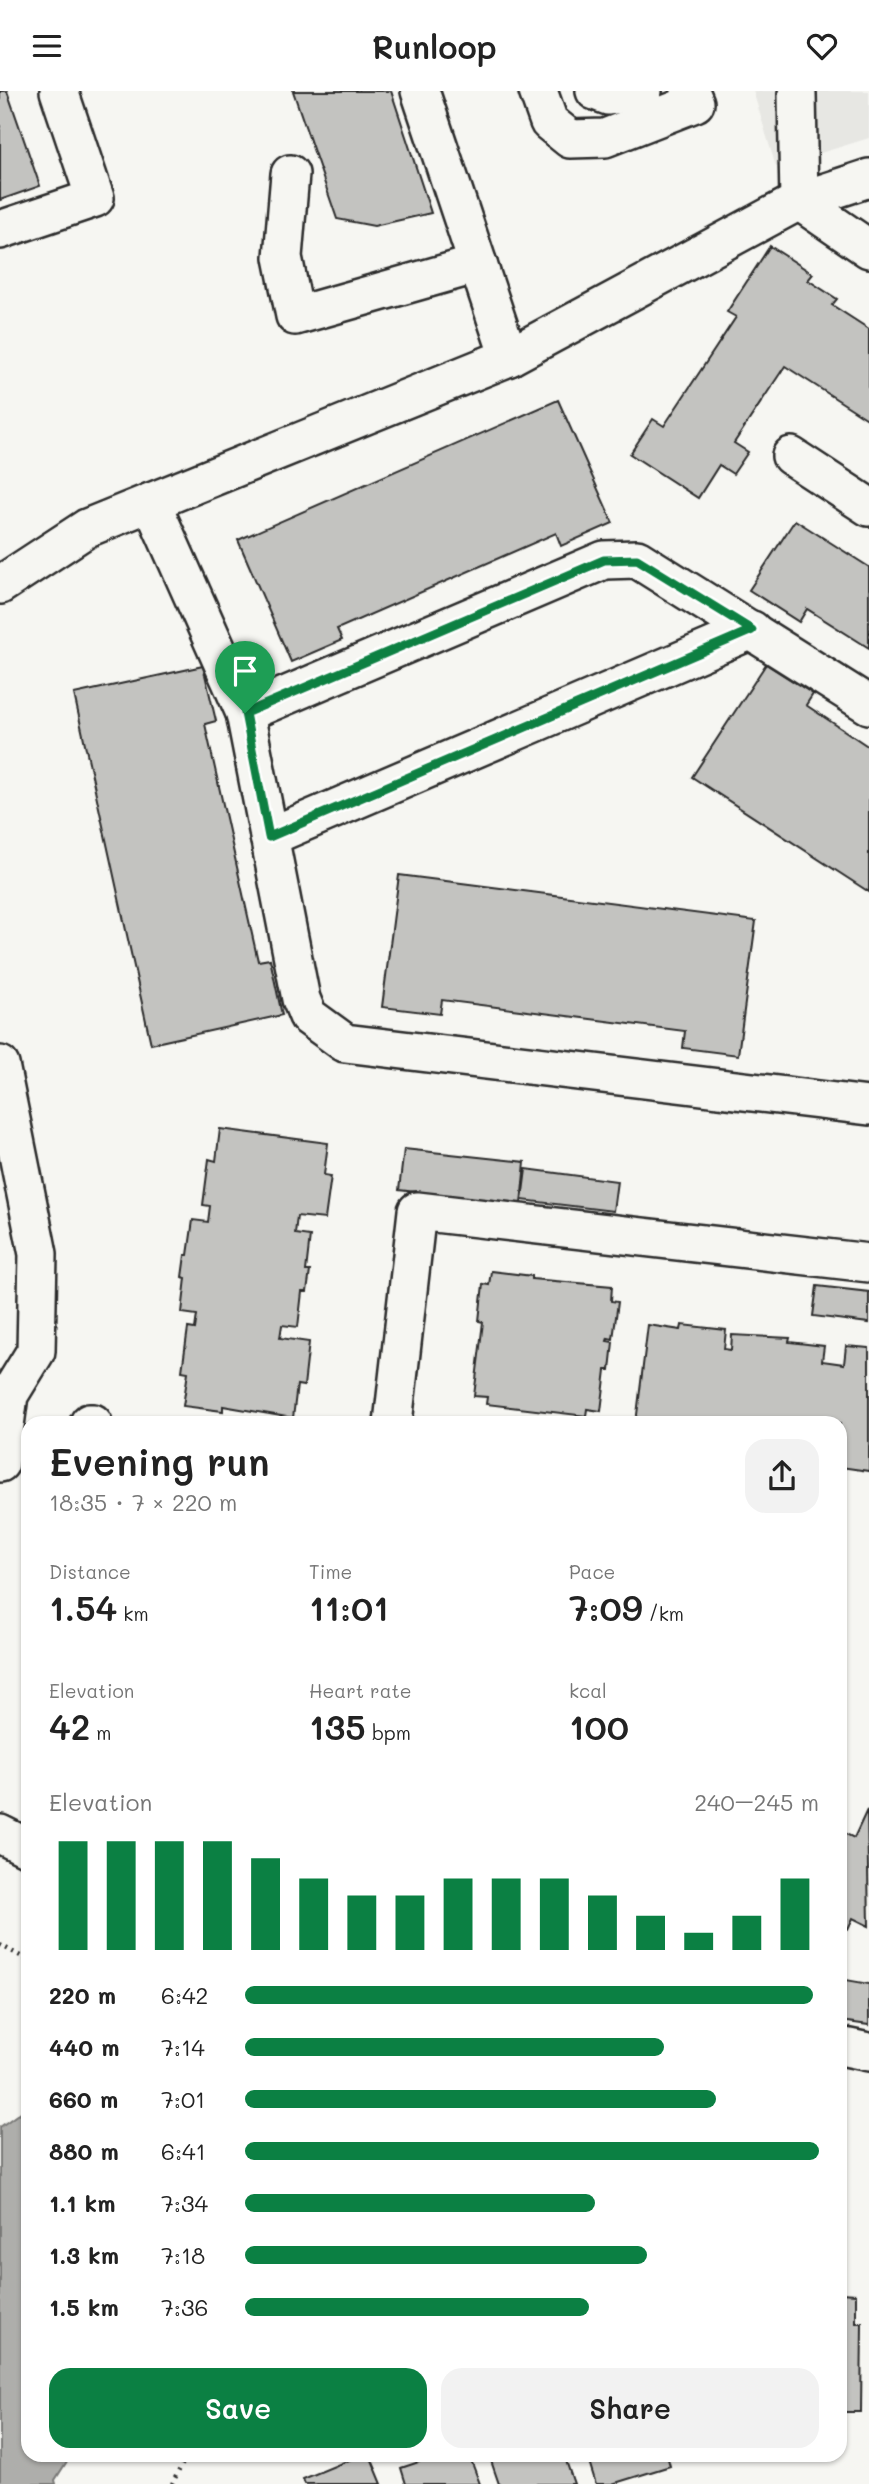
<!DOCTYPE html>
<html lang="en">
<head>
<meta charset="utf-8">
<style>
  :root { --surface:#fff; --page:#f2f2f2; --text:#222; --muted:#767676; --accent:#0b8043 }
  body { margin:0; font-family:Mali,sans-serif; background:var(--page); color:var(--text); height:100vh; display:flex; flex-direction:column; font-size:26px; white-space:nowrap }
  * { box-sizing:border-box; margin:0 }
  p { font-size:23px; color:var(--muted) }
  .icon { flex:none; width:38px; height:38px; fill:none; stroke:currentColor; stroke-width:2; stroke-linecap:round; stroke-linejoin:round }
  .map { position:relative; flex:1; overflow:hidden }
  .panel { position:absolute; left:21px; top:1325px; width:826px; height:1046px; display:flex; flex-direction:column; background:var(--surface); border-radius:21px; box-shadow:0 2px 5px #0004 }
  .panel>* { flex:none }
  .pin { position:absolute; display:grid; place-items:center; width:60px; height:60px; color:#fff; margin:-72px -30px; border-radius:50% 50% 50% 0; rotate:-45deg; box-shadow:0 0 7px #0007 }
  .pin .icon { rotate:45deg }
  .round { display:grid; place-items:center; flex:none; width:74px; height:74px; border-radius:21px; background:var(--page) }
  .overview { display:flex; align-items:center; justify-content:space-between; height:119px; padding:0 28px }
  h1 { font-size:38px; font-weight:600; line-height:52px }
  .metrics { display:grid; grid-template-columns:repeat(3,1fr); gap:10px; height:119px; padding:7px 28px }
  .metrics div { display:grid; align-content:center }
  .metrics b { font-size:35px; font-weight:600 }
  .metrics small { font-size:19px; font-weight:400 }
  .metrics p { font-size:19px }
  .chart { height:196px; padding:14px 28px }
  .chart p { display:flex; justify-content:space-between }
  .chart svg { width:100%; height:126px; margin-top:7px; stroke:var(--accent); stroke-width:6 }
  .action { display:flex; gap:14px; margin-top:auto; padding:14px 28px }
  .action a { flex:1; height:80px; border-radius:21px; background:var(--accent); color:#fff; font-size:28px; font-weight:600; line-height:80px; text-align:center }
  .action a+a { background:var(--page); color:var(--text) }
  ul { padding:0 28px; list-style:none; font-size:23px }
  li { display:grid; grid-template-columns:112px 84px 1fr; align-items:center; height:52px }
  li i { height:18px; border-radius:9px; background:var(--accent) }
  header { display:flex; justify-content:space-between; align-items:center; height:91px; padding:0 28px; background:var(--surface); font-size:32px; font-weight:600 }
  .map>svg:first-child { display:block }
  .built { fill:#e7e7e3 }
  .water { fill:#aeaeab; stroke:#7a7a78; stroke-width:2 }
  .building { fill:#c3c3c0; stroke:#2b2b2b; stroke-width:2 }
  .lines { fill:none; stroke-linecap:round; stroke-linejoin:round }
  .minor-casing { stroke:#2b2b2b; stroke-width:42 }
  .path { stroke:#2b2b2b; stroke-width:4.5; stroke-dasharray:2 5; stroke-linecap:butt }
  .minor { stroke:#f6f6f2; stroke-width:37 }
  .route-casing { stroke:#fff; stroke-width:14 }
  .route { stroke:#0b8043; stroke-width:9 }
</style>
</head>
<body>
<header><svg class="icon" aria-label="menu" viewBox="0 0 24 24"><path d="M4 6h16M4 12h16M4 18h16"/></svg>Runloop<svg class="icon" aria-label="heart" viewBox="0 0 24 24"><path d="M12 20l-8-8c-3-5 5-10 8-4 3-6 11-1 8 4z"/></svg></header>
<div class="map">
<svg width="869" height="2393" viewBox="0 0 869 2393">
  <rect width="100%" height="100%" fill="#f6f6f2"/>
  <filter id="ink" filterUnits="userSpaceOnUse"><feTurbulence type="fractalNoise" baseFrequency=".0143" numOctaves="2"/><feDisplacementMap in="SourceGraphic" scale="14" xChannelSelector="R" yChannelSelector="G"/><feConvolveMatrix kernelMatrix="1 2 1 2 8 2 1 2 1" color-interpolation-filters="sRGB"/></filter>
  <g filter="url(#ink)">
    <path class="built" d="M753 0H869V47L776 76Z"/>
    <path class="water" d="M28 2016V2364H71L55 2389 56 2393H0V2036Z"/>
    <g class="building">
      <path d="M0 0H7L40 95 0 109Z"/>
      <path d="M293 0H391L431 122 374 135 337 128Z"/>
      <path d="M770 155 813 183 808 189 837 208 832 214 869 238V329L785 275 734 352 748 361 733 383 719 374 698 407 630 363 653 328 664 335 736 226 727 221Z"/>
      <path d="M558 309 613 432 561 455 556 442 337 538 342 549 291 571 238 449Z"/>
      <path d="M795 429 869 476V557L807 518 799 531 749 499Z"/>
      <path d="M766 573 813 603 806 614 869 656V801L692 686Z"/>
      <path d="M203 575 216 630 205 633 258 870 270 868 282 924 151 953 74 603Z"/>
      <path d="M399 784 756 830 738 964 683 957 685 940 442 909 440 923 382 916Z"/>
      <path d="M220 1038 328 1052 324 1084 331 1085 325 1128 297 1125 295 1143 310 1145 306 1180H310L307 1201H302L298 1236 282 1234 280 1247 309 1251 304 1295 297 1294 293 1327 223 1315V1320L183 1315 188 1281 182 1280 188 1237 195 1238 197 1224 182 1222 186 1187 182 1186 185 1164H188L193 1129 208 1131 210 1115 203 1114 209 1068 216 1070Z"/>
      <path d="M404 1058 525 1071 521 1113 399 1099Z"/>
      <path d="M526 1078 617 1090 613 1120 522 1109Z"/>
      <path d="M491 1180 532 1185V1188L612 1195 611 1210 618 1211 613 1248 608 1247 607 1250 613 1251 610 1279H606L601 1320 587 1318 586 1325 486 1313 487 1306 474 1305 483 1231 479 1230 483 1193 489 1194Z"/>
      <path d="M817 1195 869 1201V1232L813 1225Z"/>
      <path d="M648 1234 681 1239 682 1234 726 1239 724 1258 731 1259 732 1244 790 1247 789 1251 824 1255 822 1270 844 1273 846 1255 869 1257V1380L840 1376V1332H636Z"/>
      <path d="M867 1719 869 1835 853 1827 848 1838 840 1834V1751L844 1742 854 1747Z"/>
      <path d="M840 1888 869 1893V1934L840 1930Z"/>
      <path d="M840 2202 856 2203V2232H862L861 2321H840Z"/>
      <path d="M361 2364H370L382 2393H305L303 2388Z"/>
      <path d="M416 2364H469L480 2393H406L401 2377 419 2371Z"/>
      <path d="M489 2364H564L574 2393H499Z"/>
      <path d="M587 2364H667L670 2375 612 2393H596Z"/>
    </g>
    <g class="lines">
      <defs>
        <g id="minor">
          <path d="M538 0 549 31 570 48 605 47 695 12 690 0"/>
          <path d="M595 0 608 5 643 0"/>
          <path d="M797 3 799 110 869 87"/>
          <path d="M290 83 283 166 295 225 478 173"/>
          <path d="M0 139 95 107 59 0"/>
          <path d="M509 266 799 110 869 158"/>
          <path d="M791 365 869 416"/>
          <path d="M151 411 245 622 604 469 637 468 869 614"/>
          <path d="M0 494 87 437 509 266 420 0"/>
          <path d="M245 622 301 908 308 925 345 952 869 1015"/>
          <path d="M269 746 752 539"/>
          <path d="M0 974 38 1163 36 1260 9 1304 0 1372"/>
          <path d="M89 1332H93"/>
          <path d="M393 1332 417 1120 869 1172"/>
          <path d="M0 1743 28 1757"/>
          <path d="M840 1955 869 1961"/>
        </g>
      </defs>
      <use href="#minor" class="minor-casing"/>
      <g class="path">
        <path d="M0 1854 28 1869"/>
        <path d="M172 2393 187 2364"/>
      </g>
      <use href="#minor" class="minor"/>
    </g>
  </g>
  <g class="lines" filter="url(#ink)">
    <defs>
      <path id="route" d="M637 468 752 539 269 746 245 622 604 469Z"/>
    </defs>
    <use href="#route" class="route-casing"/>
    <use href="#route" class="route"/>
  </g>
</svg>
<div class="pin" style="left:245px;top:622px;background:#1e9e55"><svg class="icon" aria-label="arrive" viewBox="0 0 24 24"><path d="M6 21V4h12l-3 4 3 4H6"/></svg></div>
<section class="panel">
<div class="overview"><div><h1>Evening run</h1><p>18:35 · 7 × 220 m</p></div><a class="round"><svg class="icon" aria-label="share" viewBox="0 0 24 24"><path d="M12 15V3M7 8l5-5 5 5M5 13v7h14v-7"/></svg></a></div>
<div class="metrics">
<div><p>Distance</p><b>1.54<small> km</small></b></div>
<div><p>Time</p><b>11:01</b></div>
<div><p>Pace</p><b>7:09<small> /km</small></b></div>
</div>
<div class="metrics">
<div><p>Elevation</p><b>42<small> m</small></b></div>
<div><p>Heart rate</p><b>135<small> bpm</small></b></div>
<div><p>kcal</p><b>100</b></div>
</div>
<div class="chart"><p><span>Elevation</span>240–245 m</p>
<svg viewBox="0 0 160 44" preserveAspectRatio="none"><path d="M5 44V6M15 44V6M25 44V6M35 44V6M45 44V12M55 44V19M65 44V25M75 44V25M85 44V19M95 44V19M105 44V19M115 44V25M125 44V32M135 44V38M145 44V32M155 44V19"/></svg>
</div>
<ul>
<li><b>220 m</b>6:42<i style="width:99%"></i></li>
<li><b>440 m</b>7:14<i style="width:73%"></i></li>
<li><b>660 m</b>7:01<i style="width:82%"></i></li>
<li><b>880 m</b>6:41<i style="width:100%"></i></li>
<li><b>1.1 km</b>7:34<i style="width:61%"></i></li>
<li><b>1.3 km</b>7:18<i style="width:70%"></i></li>
<li><b>1.5 km</b>7:36<i style="width:60%"></i></li>
</ul>
<div class="action"><a>Save</a><a>Share</a></div>
</section>
</div>
</body>
</html>
